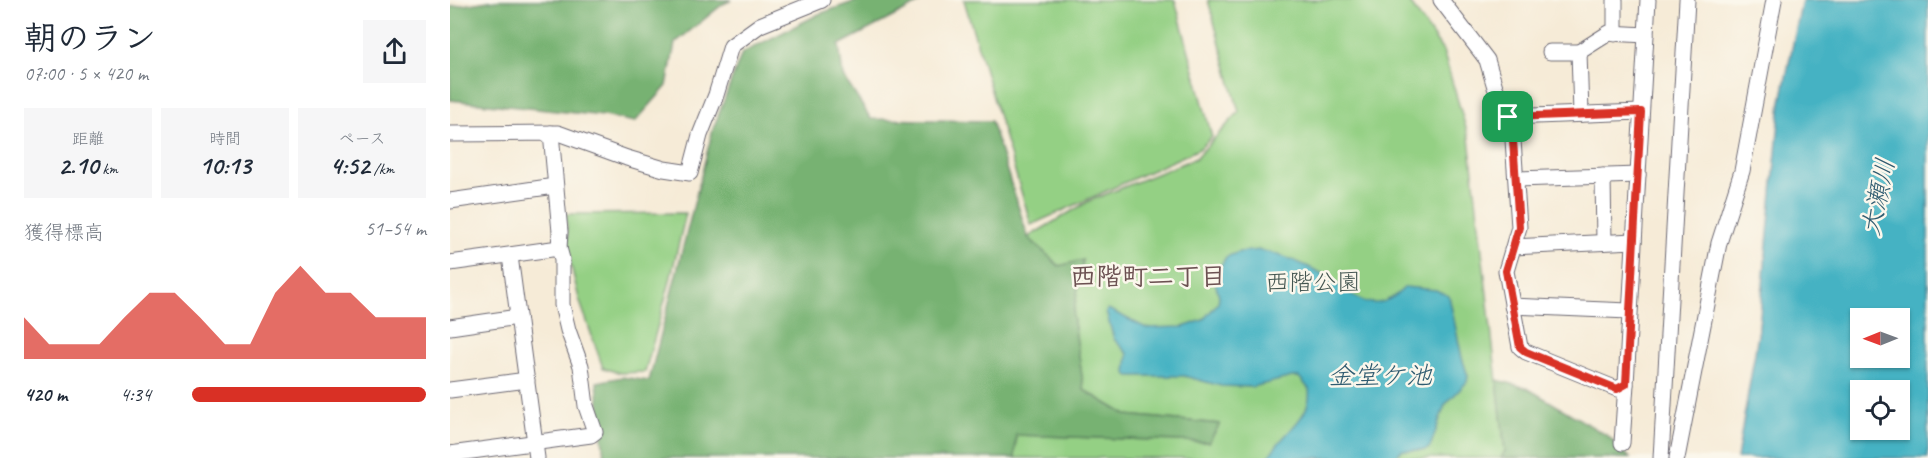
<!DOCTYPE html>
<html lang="ja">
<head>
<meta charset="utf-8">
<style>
  :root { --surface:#fff; --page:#f6f6f7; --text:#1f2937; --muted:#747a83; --accent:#d93025 }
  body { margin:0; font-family:Caveat,"Klee One",sans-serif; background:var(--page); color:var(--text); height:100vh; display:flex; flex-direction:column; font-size:22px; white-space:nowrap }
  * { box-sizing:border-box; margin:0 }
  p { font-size:20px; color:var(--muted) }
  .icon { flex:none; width:33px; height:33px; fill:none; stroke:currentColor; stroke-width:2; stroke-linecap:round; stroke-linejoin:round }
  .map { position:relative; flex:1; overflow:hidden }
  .panel { display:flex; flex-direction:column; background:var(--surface); width:450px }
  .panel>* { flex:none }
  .needle { width:39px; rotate:269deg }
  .fabs { position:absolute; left:1400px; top:308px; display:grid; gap:12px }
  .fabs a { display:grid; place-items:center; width:60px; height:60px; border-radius:0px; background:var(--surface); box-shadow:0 2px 4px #0004; font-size:30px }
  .pin { position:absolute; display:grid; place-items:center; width:51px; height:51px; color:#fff; margin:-26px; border-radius:12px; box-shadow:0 3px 9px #0006 }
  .round { display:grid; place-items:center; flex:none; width:63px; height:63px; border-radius:0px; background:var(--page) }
  .overview { display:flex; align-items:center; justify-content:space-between; height:102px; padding:0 24px }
  h1 { font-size:33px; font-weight:700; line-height:45px }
  .figures { display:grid; grid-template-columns:repeat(3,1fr); gap:9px; height:102px; padding:6px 24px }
  .figures div { display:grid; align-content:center; border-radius:0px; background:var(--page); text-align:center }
  .figures b { font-size:26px; font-weight:700 }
  .figures small { font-size:16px; font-weight:400 }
  .figures p { font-size:16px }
  .chart { height:168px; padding:12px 24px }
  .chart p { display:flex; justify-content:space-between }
  .chart svg { width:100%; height:108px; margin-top:6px; fill:var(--accent); opacity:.7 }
  ul { padding:0 24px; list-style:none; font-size:20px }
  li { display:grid; grid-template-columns:96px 72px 1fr; align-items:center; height:45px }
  li i { height:15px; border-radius:8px; background:var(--accent) }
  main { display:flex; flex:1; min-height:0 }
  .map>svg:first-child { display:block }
  .green { fill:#94d084; stroke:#5b7960; stroke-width:1.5 }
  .forest { fill:#77b272; stroke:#4c6a56; stroke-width:1.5 }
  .water { fill:#45b2c3; stroke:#346a7f; stroke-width:1.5; fill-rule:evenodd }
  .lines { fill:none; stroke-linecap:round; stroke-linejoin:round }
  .minor-casing { stroke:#6c6872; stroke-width:17 }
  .minor { stroke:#fff; stroke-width:15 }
  .route-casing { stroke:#fff; stroke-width:12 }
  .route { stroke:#d93025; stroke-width:8 }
  .labels { text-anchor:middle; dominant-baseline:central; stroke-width:5; stroke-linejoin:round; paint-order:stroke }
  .park-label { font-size:24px; fill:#445651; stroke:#fbf7ec }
  .water-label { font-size:26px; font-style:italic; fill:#305c71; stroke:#fbf7ec }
  .neighbourhood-label { font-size:26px; font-weight:bold; fill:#6c5152; stroke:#fbf7ec }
</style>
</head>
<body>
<main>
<section class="panel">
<div class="overview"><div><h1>朝のラン</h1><p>07:00 · 5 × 420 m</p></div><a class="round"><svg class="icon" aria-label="share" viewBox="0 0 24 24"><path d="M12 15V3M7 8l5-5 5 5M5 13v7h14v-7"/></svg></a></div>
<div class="figures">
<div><p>距離</p><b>2.10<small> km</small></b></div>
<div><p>時間</p><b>10:13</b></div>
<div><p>ペース</p><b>4:52<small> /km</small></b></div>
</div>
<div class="chart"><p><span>獲得標高</span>51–54 m</p>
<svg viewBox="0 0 160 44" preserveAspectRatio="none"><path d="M0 44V27L10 38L20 38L30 38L40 27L50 17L60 17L70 27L80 38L90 38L100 17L110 6L120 17L130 17L140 27L150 27L160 27V44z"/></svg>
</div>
<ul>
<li><b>420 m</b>4:34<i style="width:100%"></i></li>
</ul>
</section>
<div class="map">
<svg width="1478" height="458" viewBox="0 0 1478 458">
  <rect width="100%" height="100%" fill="#fbf7ec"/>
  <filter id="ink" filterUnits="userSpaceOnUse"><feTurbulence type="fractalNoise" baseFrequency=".0167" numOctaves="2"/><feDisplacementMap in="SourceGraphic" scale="12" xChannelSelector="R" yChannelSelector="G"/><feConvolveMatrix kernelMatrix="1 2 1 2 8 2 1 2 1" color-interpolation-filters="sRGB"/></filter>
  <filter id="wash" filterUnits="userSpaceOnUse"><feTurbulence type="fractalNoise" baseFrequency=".008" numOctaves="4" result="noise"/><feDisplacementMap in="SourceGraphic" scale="24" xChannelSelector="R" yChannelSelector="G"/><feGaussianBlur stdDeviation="1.35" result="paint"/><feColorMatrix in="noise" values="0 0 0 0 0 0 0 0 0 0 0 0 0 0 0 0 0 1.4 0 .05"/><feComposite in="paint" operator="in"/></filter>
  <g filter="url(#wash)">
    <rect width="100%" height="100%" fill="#f6ebd7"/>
    <g class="green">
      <path d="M514 0H725L762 137 749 149 581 225Z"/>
      <path d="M758 0H958L993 51 1019 138 1055 451 1051 458H565L566 435 758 442 769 424 676 415 634 390 623 315 633 261 609 266 578 237 639 201 746 158 789 112Z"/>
      <path d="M236 213 219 285 195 372 170 373 153 368 129 299 119 257 116 214Z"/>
    </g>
    <g class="forest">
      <path d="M46 0H282L273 4 225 43 217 86 185 122 154 116 0 100V7Z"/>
      <path d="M409 0H475L389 45 393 76 421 119 541 121 578 237 609 266 633 260 623 315 634 390 676 415 770 424 759 442 566 435 565 458H154L147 382 172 377 199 381 263 129 292 53 369 14Z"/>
      <path d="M1047 380 1077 388 1158 436 1180 458H1051L1055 451Z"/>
    </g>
    <g class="water">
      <path d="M1352 0H1478V458H1287L1308 335 1331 101ZM1410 318H1449V357H1410ZM1410 390H1449V429H1410Z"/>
      <path d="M810 250C831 255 852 263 871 273 901 290 919 323 955 287L986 290 999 296 1012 358 1018 376 1017 382 995 405 980 447 976 450H952L944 458H818C829 435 863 419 859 389L849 377H842L802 387 771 386 734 376H679L676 373 678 354 664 339 656 312 658 309 696 328 733 327 742 324 753 320 768 303 769 296 765 282 771 265 776 257 789 252Z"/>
    </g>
  </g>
  <g filter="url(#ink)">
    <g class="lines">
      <defs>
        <g id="minor">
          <path d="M991 0 1037 60 1045 87 1057 117 1063 140 1069 227 1056 271 1070 347 1076 352 1167 389 1176 384 1198 0"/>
          <path d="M1165 34V0"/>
          <path d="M1100 52H1129"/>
          <path d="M1131 114 1129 52 1159 33 1196 35"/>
          <path d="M1057 117 1191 112"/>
          <path d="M0 134 108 133 177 158 214 169 240 173 250 135 266 95 281 46 310 25 372 0"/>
          <path d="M1153 176 1154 242"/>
          <path d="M1067 179 1188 175"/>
          <path d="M0 201 105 186"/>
          <path d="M1064 247 1184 241"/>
          <path d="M60 256 87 458"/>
          <path d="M0 263 109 248 110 232 101 133"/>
          <path d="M1062 306 1179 311"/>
          <path d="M0 327 68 317"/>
          <path d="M0 390 77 380"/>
          <path d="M1172 443 1176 384"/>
          <path d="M0 454 141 435 145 432 136 406 131 366 118 330 112 305V259L109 248"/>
          <path d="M1211 458 1237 0"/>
          <path d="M1227 458 1269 243 1292 171 1324 0"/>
        </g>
      </defs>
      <use href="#minor" class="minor-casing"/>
      <use href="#minor" class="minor"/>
    </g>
  </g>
  <g class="lines" filter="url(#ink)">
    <defs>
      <path id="route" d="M1191 112 1176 384 1167 389 1076 352 1070 347 1056 271 1069 227 1063 140 1058 117Z"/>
    </defs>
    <use href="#route" class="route-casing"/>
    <use href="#route" class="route"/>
  </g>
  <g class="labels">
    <g class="park-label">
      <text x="863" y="282">西階公園</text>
    </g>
    <g class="water-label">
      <text transform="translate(1428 197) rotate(-78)">大瀬川</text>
      <text x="930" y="375">金堂ケ池</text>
    </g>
    <g class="neighbourhood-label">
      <text x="698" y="276">西階町二丁目</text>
    </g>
  </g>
</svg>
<div class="fabs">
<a><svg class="needle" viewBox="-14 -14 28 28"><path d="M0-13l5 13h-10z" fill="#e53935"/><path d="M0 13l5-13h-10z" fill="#747a83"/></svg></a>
<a><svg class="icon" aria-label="locate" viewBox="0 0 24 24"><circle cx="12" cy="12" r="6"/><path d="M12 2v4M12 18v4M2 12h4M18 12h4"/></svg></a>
</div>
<div class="pin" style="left:1058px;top:117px;background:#1e9e55"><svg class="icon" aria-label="arrive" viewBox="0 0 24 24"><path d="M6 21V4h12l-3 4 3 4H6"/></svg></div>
</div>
</main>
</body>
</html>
